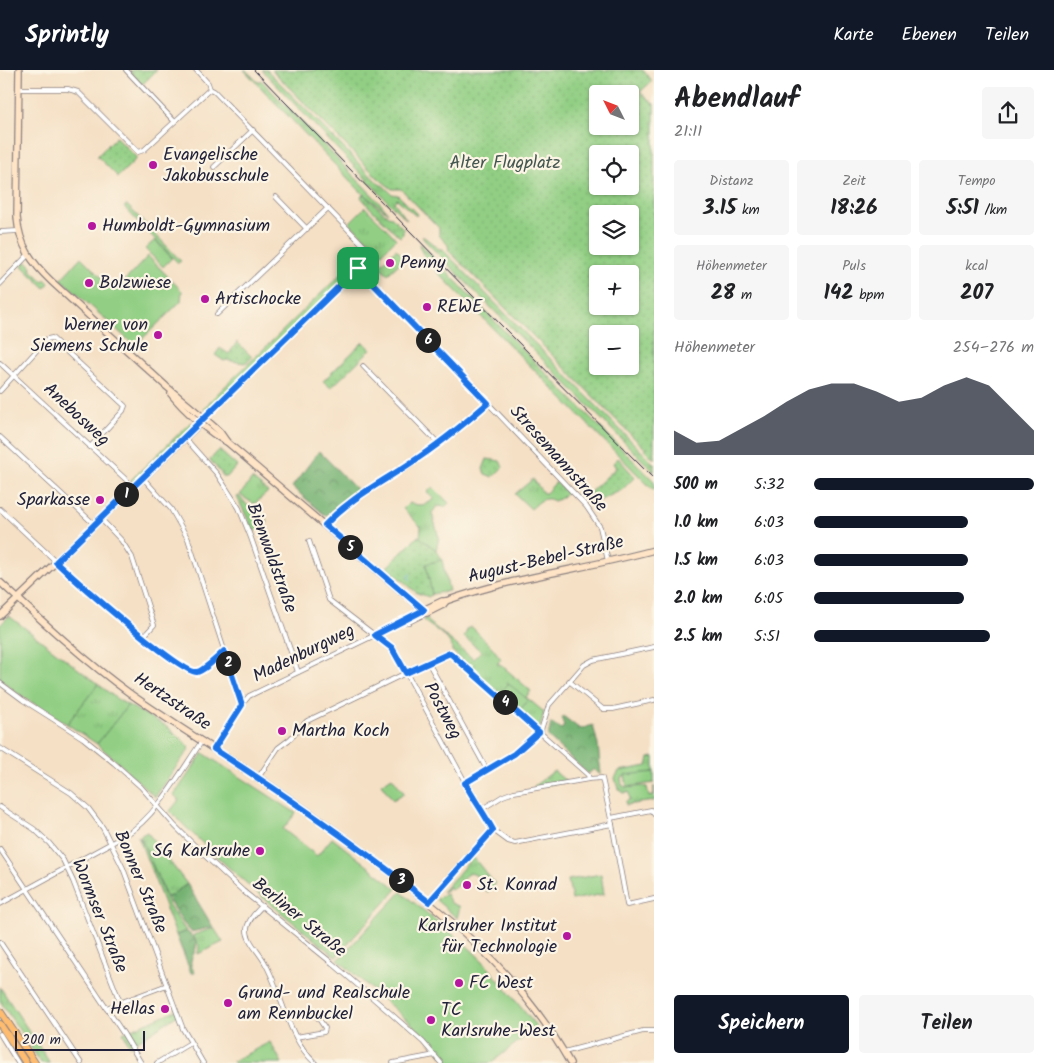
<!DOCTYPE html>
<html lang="de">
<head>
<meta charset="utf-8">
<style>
  :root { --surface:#fff; --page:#f6f6f6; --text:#202124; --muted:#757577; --accent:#111827 }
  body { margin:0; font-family:Kalam,sans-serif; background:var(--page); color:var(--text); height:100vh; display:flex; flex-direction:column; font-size:19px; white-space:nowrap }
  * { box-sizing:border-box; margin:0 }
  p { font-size:16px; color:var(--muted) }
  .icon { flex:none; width:28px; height:28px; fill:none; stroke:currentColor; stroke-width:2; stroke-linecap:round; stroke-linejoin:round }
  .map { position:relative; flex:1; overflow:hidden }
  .panel { display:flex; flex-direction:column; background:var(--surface); width:400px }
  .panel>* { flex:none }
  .needle { width:32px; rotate:312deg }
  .fabs { position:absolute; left:589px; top:15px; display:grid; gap:10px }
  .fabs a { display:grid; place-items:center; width:50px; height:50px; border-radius:5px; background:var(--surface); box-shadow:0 1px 4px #0004; font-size:25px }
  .scale { position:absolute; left:15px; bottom:12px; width:130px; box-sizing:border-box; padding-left:5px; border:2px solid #22223b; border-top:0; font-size:14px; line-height:18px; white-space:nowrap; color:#22223b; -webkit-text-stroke:4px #fcf5e5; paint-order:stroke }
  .pin { position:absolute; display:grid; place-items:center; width:42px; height:42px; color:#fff; margin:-21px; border-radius:10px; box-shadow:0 2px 8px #0006 }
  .km { position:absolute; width:25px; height:25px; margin:-12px; border-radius:50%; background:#222; color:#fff; font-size:14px; line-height:25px; text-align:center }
  .round { display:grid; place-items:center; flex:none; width:52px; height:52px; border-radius:5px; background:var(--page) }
  .overview { display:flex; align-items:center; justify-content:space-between; height:85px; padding:0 20px }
  h1 { font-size:28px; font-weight:800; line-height:38px }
  .stats { display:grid; grid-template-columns:repeat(3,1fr); gap:8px; height:85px; padding:5px 20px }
  .stats div { display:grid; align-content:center; border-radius:5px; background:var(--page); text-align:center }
  .stats b { font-size:21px; font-weight:800 }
  .stats small { font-size:14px; font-weight:400 }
  .stats p { font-size:14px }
  .chart { height:140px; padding:10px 20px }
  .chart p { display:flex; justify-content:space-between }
  .chart svg { width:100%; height:90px; margin-top:5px; fill:var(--accent); opacity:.7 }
  .cta { display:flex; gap:10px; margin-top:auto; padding:10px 20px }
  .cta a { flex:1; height:58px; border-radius:5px; background:var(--accent); color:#fff; font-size:20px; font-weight:800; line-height:58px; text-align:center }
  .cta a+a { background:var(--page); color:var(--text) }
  ul { padding:0 20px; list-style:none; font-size:16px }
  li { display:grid; grid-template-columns:80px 60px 1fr; align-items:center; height:38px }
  li i { height:12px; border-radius:6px; background:var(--accent) }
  header { display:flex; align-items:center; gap:30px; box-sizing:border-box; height:70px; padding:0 25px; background:var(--accent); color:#fff }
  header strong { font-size:24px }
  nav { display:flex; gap:28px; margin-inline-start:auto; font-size:18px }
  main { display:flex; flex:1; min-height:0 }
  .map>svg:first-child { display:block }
  .grass { fill:url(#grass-tufts); stroke:#5a7860 }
  .forest { fill:url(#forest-crowns); stroke:#4c6a56 }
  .park { fill:url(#park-dots); stroke:#5a7860; fill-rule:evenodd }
  .garden { fill:#92cf84; stroke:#5a7860 }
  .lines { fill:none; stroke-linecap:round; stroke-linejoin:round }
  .stream { stroke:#74b4e8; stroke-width:1 }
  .street-casing { stroke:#8c8180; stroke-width:5.5 }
  .secondary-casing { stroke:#8c8180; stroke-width:8 }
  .primary-casing { stroke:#8c8180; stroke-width:8 }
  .street { stroke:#fff; stroke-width:4 }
  .secondary { stroke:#ffe4c6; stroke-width:5.5 }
  .primary { stroke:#febc70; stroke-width:6 }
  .tram { stroke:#22223b; stroke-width:1 }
  .route-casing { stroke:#fff; stroke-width:10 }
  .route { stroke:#1a73e8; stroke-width:6 }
  .poi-dot { fill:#b5179e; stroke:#fcf5e5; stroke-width:2 }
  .labels { text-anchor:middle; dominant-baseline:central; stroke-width:4.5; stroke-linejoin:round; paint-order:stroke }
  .poi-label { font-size:18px; fill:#22223b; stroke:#fcf5e5; text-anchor:start }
  .park-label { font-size:18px; fill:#445651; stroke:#fcf5e5 }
  .street-label { font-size:18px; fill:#22223b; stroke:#fcf5e5 }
</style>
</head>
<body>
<header>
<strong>Sprintly</strong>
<nav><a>Karte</a><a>Ebenen</a><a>Teilen</a></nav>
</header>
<main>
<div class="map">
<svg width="654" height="993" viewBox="0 0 654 993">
  <defs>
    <pattern id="grass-tufts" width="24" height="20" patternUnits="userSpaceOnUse" patternTransform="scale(1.25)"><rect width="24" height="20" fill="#92cf84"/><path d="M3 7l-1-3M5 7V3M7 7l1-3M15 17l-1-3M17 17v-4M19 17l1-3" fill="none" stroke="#7eb173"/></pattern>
    <pattern id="forest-crowns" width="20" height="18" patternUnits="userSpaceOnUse" patternTransform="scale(1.25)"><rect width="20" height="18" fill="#75b272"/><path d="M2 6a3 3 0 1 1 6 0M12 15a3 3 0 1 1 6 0" fill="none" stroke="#60905f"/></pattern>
    <pattern id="park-dots" width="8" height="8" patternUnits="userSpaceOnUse" patternTransform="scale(1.25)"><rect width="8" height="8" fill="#92cf84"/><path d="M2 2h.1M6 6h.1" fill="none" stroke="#7eb173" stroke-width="1.8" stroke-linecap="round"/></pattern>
  </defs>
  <rect width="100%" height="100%" fill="#fcf5e5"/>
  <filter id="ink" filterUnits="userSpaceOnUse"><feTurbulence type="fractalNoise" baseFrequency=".02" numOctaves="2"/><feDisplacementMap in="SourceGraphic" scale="10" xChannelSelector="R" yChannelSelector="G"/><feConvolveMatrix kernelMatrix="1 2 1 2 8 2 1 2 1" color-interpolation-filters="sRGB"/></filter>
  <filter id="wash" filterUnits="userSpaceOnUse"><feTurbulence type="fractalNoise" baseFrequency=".0096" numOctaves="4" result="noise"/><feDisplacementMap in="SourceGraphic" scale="20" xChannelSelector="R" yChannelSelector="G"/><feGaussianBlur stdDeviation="1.12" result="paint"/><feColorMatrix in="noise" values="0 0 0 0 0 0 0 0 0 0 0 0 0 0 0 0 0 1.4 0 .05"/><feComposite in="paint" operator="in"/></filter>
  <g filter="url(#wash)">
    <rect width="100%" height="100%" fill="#f5e0c5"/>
    <g class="grass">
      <path d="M244 0H246L258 12 261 10 380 133 388 143 359 120Z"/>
      <path d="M262 0H267L379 114 384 116 392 124 398 125 417 144 416 146 397 129 394 132 407 150 390 134Z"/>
      <path d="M363 124 388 146 392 147 403 158V164L400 167 371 139 361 127Z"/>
      <path d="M365 137 391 163 396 169 382 183 349 153Z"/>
      <path d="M423 166 439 179H442L654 394V402L427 173 422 167Z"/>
      <path d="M419 173 516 273 654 411V421L448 213C440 204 419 185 419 173Z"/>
      <path d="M367 179 368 183 367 187 207 342 204 339 212 329Z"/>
      <path d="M24 192H27L32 196 30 199 43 211 45 209 49 213 45 218 23 197 22 195Z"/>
      <path d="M191 352 194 355 134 413 131 410Z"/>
      <path d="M252 409 268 422 254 434 240 425Z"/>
      <path d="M533 409 543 423H546L556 412 567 422 560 429 554 431C544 425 538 433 531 439L515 424Z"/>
      <path d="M433 417 449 433 445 437 437 436 432 443 439 468 436 480 420 468 421 457 403 439 409 433C420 436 425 436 434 429L427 422Z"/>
      <path d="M239 426 250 438 252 437 261 452 266 449 268 452 254 462 237 427Z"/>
      <path d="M426 548H429L427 550 429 552 473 589 481 581 464 567 468 558 472 557 492 577 501 589 497 594H500L531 621 526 627 544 642 540 658H538L452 581C453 568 433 559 424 551L423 550Z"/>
      <path d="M98 614 117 629 128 635 97 674 67 654Z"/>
      <path d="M654 687V702L629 705 621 708 622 715C632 721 638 714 647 717L649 727 654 725V716V731L626 735V731L630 730 629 722 624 723 618 719 615 708 619 701 647 696 649 688Z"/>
      <path d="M554 701 566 711 535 717 534 716Z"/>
      <path d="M147 762 187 814 167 828 140 766Z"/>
      <path d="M138 766 144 775 168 834 186 861 176 865Z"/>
      <path d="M473 787 495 814 488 822 484 819 485 817 480 812 476 805 470 803C460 807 461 816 450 820L449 817H447V820L442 822Z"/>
      <path d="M446 824 451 833 460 837 457 848 436 830 440 826Z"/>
      <path d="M214 858 223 872 198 884 199 876 193 865Z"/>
      <path d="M0 917 50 993H41L0 931Z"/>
      <path d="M270 972 282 993H234L233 991Z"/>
    </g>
    <g class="forest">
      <path d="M319 381 356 419 326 446 292 417Z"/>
      <path d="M563 646 580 659 593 655 598 675 601 704H599L594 699 588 704 548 667 551 653 562 659 564 655 561 648Z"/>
      <path d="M187 814 213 857 191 862 183 853 167 828Z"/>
      <path d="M186 861C207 876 189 883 191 895 191 896 194 901 195 903H191L176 865Z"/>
    </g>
    <g class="park">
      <path d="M132 0H157L142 15 130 2Z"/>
      <path d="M272 0H643L652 11 640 22 654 34V389L645 380 646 379 638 372 449 181 448 175 439 165V158L401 119H392L378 108ZM598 24H630V56H598ZM598 84H630V116H598ZM598 144H630V176H598ZM598 204H630V236H598ZM598 264H630V296H598Z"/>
      <path d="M116 67 137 88 118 107 97 86Z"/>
      <path d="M237 272 252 287 245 293 226 290 224 291 215 285 220 278 229 284Z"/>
      <path d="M363 272 371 279 331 318 323 311Z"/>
      <path d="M219 380 237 396 227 407H224L210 390Z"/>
      <path d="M618 388 635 407 622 420 596 432 588 424 616 398 613 393Z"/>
      <path d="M487 389 500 391 503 397 493 407 485 404 483 399Z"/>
      <path d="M418 466 436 480 442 490 426 494 432 524 429 527 417 523 387 497Z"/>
      <path d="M176 940 178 945 130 976 123 963Z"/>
    </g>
    <g class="garden">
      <path d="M127 135 181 191 178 193 124 137Z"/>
      <path d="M155 170 172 188 163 197 145 179Z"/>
      <path d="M396 179 405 188 388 204 379 196Z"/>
      <path d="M148 186 182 221 181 231 135 276 61 209 81 187 115 221Z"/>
      <path d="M442 490 449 521 432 524 426 494Z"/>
      <path d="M9 546 98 614 67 654 17 623 0 609V555Z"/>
      <path d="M507 612 528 630 521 639 501 622 508 614Z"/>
      <path d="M128 635 166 656 188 675 189 679 155 727 122 696 97 674Z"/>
      <path d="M203 683 296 743 283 759 317 786 332 768 397 819 336 887C278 841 221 794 170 741L179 730 174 725Z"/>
      <path d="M654 702V713L627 717 625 705Z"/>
      <path d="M392 707 404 723 393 730 381 714Z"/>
      <path d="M601 804 604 824 572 830 568 810Z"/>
      <path d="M401 822 466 875 483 891 537 957 491 993H449L430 970 338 890Z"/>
    </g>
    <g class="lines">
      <g class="stream">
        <path d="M410 504V506"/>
        <path d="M407 506 411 510"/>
      </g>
    </g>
  </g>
  <g filter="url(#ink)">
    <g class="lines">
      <defs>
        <g id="street">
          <path d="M126 0 174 51"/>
          <path d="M196 0 208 13 210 19 214 21 372 184 367 190 204 348"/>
          <path d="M19 19H68L78 22 138 82 144 80 210 19"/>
          <path d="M214 97 253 60"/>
          <path d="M276 127 307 159"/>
          <path d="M0 162 18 161"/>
          <path d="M359 198 586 436 600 457 608 491"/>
          <path d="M0 214 28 185"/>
          <path d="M217 244 328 138"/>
          <path d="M0 293 134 417"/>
          <path d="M363 296 439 374"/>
          <path d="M0 321 47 269 52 268 125 336 123 341 90 377"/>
          <path d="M0 367 95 455"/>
          <path d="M185 368 217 404 239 438 251 468 298 602"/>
          <path d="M143 408 171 439 188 469 242 635"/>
          <path d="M0 439C50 486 98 532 152 573 164 582 182 598 196 603L200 601 224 581"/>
          <path d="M101 449 121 470 132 487 154 555 143 567"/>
          <path d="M325 455C351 427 378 414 409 395 437 376 463 355 488 333"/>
          <path d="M309 471 329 530 394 580 478 736 482 739 493 760"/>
          <path d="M402 552H409L427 543"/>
          <path d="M428 592 487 700"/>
          <path d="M569 611 603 639H613L654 630"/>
          <path d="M0 613 23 630 83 668 114 693 141 717 175 756 202 783 243 821 332 893 389 942 423 972 441 993"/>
          <path d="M540 663 549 635 584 595 593 590 654 577"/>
          <path d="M0 678 71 723 88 738 103 758 123 798 183 959 203 993"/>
          <path d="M214 679 244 632 249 626 402 552 423 540"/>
          <path d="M258 708 278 678 290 669 307 651 449 582 588 705 589 709"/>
          <path d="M465 713 515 684 539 662"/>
          <path d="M0 737 34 759 49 773 63 790 73 811 120 932"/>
          <path d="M482 739 503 726 514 722 589 709 602 708 612 754 627 835 654 829"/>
          <path d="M611 748 651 740 654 744"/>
          <path d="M493 760 508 771 515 773 612 754"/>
          <path d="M0 779 123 963 141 993"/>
          <path d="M429 832 493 760"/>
          <path d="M0 834 126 765C157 746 181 701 202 671"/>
          <path d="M262 836C256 842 248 850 247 859 246 870 260 883 265 893 283 925 287 967 315 993"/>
          <path d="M0 872 81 993"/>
          <path d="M106 938 167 915"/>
          <path d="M0 964 18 993"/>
          <path d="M296 967 324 962 325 958 317 946"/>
          <path d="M564 982 643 961H654"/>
          <path d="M157 993 190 973"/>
          <path d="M393 993 435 985"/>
        </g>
        <g id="secondary">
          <path d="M19 0 17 147C19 175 32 193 52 212L167 317 210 353 220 362 227 372"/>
          <path d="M171 324C183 339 210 364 227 372L427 543 443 535 446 531"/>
          <path d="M0 512C43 552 85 591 132 625 178 657 227 687 274 718 317 747 359 777 399 809 468 862 527 916 570 993"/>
          <path d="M423 540 442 531H446C513 507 585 499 654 480"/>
          <path d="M0 546 202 351"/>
        </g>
        <g id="primary">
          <path d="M0 941 35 993"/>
          <path d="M0 954 26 993"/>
        </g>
      </defs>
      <use href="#street" class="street-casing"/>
      <use href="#secondary" class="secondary-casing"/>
      <use href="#primary" class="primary-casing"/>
      <use href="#street" class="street"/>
      <use href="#secondary" class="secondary"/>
      <use href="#primary" class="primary"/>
      <path class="tram" d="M254 0 501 255 654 409"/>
    </g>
  </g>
  <g class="lines" filter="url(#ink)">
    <defs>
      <path id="route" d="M358 198 488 333C463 355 437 376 409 394 379 414 350 428 325 455L424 540 375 565 392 578 406 603 450 583 539 662 514 684 465 713C474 730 484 743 493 760L429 832C360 777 288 727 214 679L242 635 224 581C219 586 203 601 197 602 182 605 72 507 56 492Z"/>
    </defs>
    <use href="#route" class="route-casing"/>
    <use href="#route" class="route"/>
  </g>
  <g class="poi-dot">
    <circle cx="153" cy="95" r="5"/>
    <circle cx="92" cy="156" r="5"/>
    <circle cx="390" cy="193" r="5"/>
    <circle cx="89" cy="213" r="5"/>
    <circle cx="205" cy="229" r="5"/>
    <circle cx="427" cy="237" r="5"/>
    <circle cx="158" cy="265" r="5"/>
    <circle cx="100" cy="430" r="5"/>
    <circle cx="282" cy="661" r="5"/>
    <circle cx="260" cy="781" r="5"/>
    <circle cx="467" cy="815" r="5"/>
    <circle cx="567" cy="866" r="5"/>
    <circle cx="459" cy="913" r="5"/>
    <circle cx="228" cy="933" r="5"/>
    <circle cx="165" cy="939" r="5"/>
    <circle cx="431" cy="950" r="5"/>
  </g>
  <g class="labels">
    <g class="poi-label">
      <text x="163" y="85">Evangelische<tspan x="163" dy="21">Jakobusschule</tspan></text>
      <text x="102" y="156">Humboldt-Gymnasium</text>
      <text x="400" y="193">Penny</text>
      <text x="99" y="213">Bolzwiese</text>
      <text x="215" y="229">Artischocke</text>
      <text x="437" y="237">REWE</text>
      <text x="148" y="255" text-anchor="end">Werner von<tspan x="148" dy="21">Siemens Schule</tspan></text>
      <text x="90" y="430" text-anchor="end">Sparkasse</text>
      <text x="292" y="661">Martha Koch</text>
      <text x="250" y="781" text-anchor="end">SG Karlsruhe</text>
      <text x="477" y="815">St. Konrad</text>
      <text x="557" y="856" text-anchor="end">Karlsruher Institut<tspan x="557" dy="21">für Technologie</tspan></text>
      <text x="469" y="913">FC West</text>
      <text x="238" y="923">Grund- und Realschule<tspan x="238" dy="21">am Rennbuckel</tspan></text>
      <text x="155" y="939" text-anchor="end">Hellas</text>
      <text x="441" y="940">TC<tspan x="441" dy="21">Karlsruhe-West</tspan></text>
    </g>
    <g class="park-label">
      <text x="505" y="93">Alter Flugplatz</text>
    </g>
    <g class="street-label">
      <text transform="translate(76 345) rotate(43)">Anebosweg</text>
      <text transform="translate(558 389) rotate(48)">Stresemannstraße</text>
      <text transform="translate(271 488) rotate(70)">Bienwaldstraße</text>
      <text transform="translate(546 490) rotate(-13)">August-Bebel-Straße</text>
      <text transform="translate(304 584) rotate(-26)">Madenburgweg</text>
      <text transform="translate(172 632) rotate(34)">Hertzstraße</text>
      <text transform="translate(442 641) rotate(62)">Postweg</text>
      <text transform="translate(140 812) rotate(67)">Bonner Straße</text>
      <text transform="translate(99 846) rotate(68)">Wormser Straße</text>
      <text transform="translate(299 848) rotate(39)">Berliner Straße</text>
    </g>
  </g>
</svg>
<div class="fabs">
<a><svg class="needle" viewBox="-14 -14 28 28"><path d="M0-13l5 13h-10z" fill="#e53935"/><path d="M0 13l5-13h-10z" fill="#757577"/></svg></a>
<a><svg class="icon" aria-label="locate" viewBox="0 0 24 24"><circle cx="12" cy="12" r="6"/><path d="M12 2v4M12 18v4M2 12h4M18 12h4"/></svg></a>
<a><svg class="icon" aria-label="layers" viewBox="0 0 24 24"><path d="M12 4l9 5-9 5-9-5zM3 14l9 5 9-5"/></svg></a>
<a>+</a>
<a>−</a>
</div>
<div class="scale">200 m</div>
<div class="pin" style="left:358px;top:198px;background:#1e9e55"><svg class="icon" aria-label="arrive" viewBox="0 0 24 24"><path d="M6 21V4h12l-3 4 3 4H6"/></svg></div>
<b class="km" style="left:126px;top:424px">1</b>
<b class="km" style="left:228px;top:593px">2</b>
<b class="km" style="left:401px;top:810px">3</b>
<b class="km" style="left:505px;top:632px">4</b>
<b class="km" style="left:350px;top:477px">5</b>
<b class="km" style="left:428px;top:270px">6</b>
</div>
<section class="panel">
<div class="overview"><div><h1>Abendlauf</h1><p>21:11</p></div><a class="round"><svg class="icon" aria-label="share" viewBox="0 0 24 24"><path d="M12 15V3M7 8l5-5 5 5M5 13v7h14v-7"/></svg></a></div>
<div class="stats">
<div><p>Distanz</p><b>3.15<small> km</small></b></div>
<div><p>Zeit</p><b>18:26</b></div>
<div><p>Tempo</p><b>5:51<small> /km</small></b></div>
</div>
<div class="stats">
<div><p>Höhenmeter</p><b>28<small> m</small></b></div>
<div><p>Puls</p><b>142<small> bpm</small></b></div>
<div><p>kcal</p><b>207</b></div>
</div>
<div class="chart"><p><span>Höhenmeter</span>254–276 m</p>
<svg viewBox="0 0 160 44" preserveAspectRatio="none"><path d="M0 44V32L10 38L20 37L30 31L40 25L50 18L60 12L70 9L80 9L90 13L100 18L110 16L120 10L130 6L140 10L150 21L160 32V44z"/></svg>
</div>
<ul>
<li><b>500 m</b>5:32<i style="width:100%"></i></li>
<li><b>1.0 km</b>6:03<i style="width:70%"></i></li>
<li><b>1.5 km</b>6:03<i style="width:70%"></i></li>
<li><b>2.0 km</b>6:05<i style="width:68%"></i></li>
<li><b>2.5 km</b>5:51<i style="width:80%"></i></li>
</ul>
<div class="cta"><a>Speichern</a><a>Teilen</a></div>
</section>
</main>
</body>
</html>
